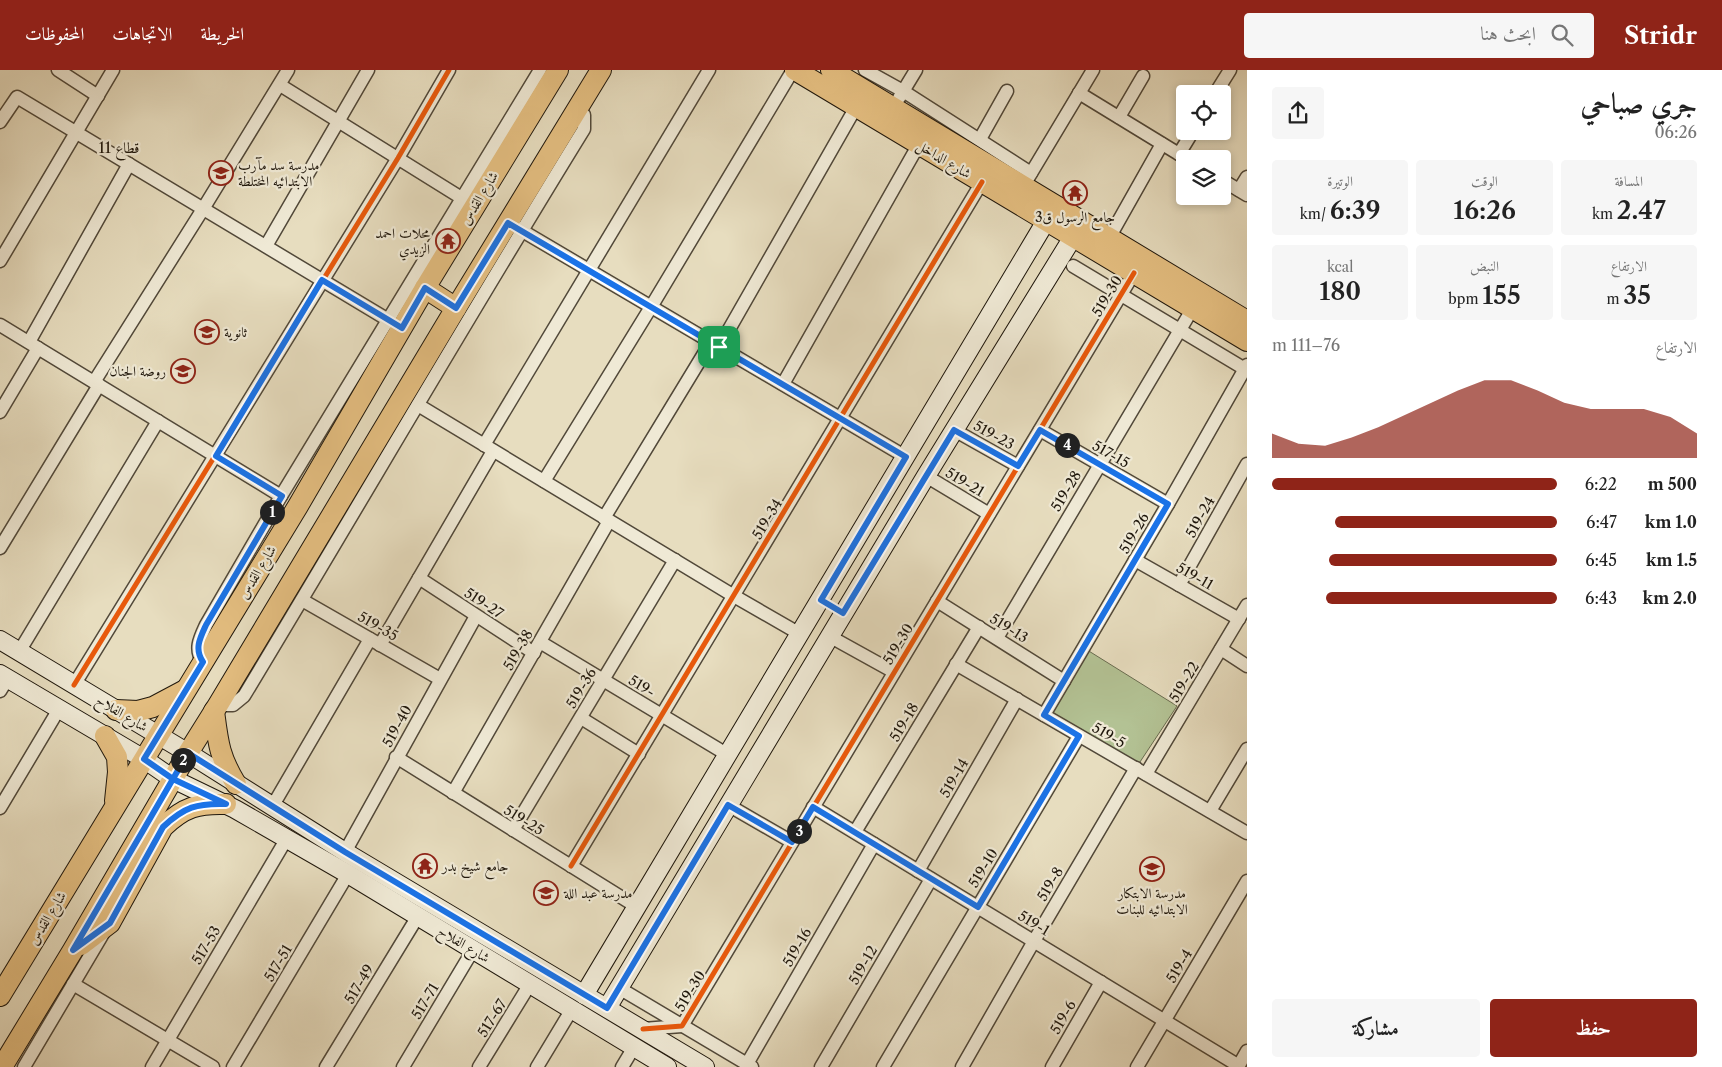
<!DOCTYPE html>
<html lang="ar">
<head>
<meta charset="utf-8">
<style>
  :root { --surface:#fff; --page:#f6f6f6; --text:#222; --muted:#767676; --accent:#8f2418 }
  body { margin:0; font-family:"Libre Caslon Text",Amiri,serif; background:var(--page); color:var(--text); direction:rtl; height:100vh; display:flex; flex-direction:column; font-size:19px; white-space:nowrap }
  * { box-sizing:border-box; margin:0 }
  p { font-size:16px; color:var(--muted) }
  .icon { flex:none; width:28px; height:28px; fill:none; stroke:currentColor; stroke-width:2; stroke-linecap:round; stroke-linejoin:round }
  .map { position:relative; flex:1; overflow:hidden; direction:ltr }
  .details { display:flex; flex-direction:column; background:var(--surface); width:475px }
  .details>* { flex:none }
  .fabs { position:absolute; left:1176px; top:15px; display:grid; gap:10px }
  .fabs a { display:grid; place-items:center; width:55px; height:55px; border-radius:5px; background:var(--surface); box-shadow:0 2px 8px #0003; font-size:25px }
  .pin { position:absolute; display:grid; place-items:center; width:42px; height:42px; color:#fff; margin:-21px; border-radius:10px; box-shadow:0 2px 8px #0006 }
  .km { position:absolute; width:25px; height:25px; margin:-12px; border-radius:50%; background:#222; color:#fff; font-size:14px; line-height:25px; text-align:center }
  .round { display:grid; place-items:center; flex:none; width:52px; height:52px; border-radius:5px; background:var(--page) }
  .headline { display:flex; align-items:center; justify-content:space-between; height:85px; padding:0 25px }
  h1 { font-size:28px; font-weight:600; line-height:38px }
  .figures { display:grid; grid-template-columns:repeat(3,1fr); gap:8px; height:85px; padding:5px 25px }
  .figures div { display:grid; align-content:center; border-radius:5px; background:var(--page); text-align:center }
  .figures b { font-size:25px; font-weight:600 }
  .figures small { font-size:14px; font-weight:400 }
  .figures p { font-size:14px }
  .chart { height:140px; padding:10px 25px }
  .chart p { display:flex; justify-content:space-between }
  .chart svg { width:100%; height:90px; margin-top:5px; fill:var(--accent); opacity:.7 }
  .cta { display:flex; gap:10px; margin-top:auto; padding:10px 25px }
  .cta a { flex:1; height:58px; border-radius:5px; background:var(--accent); color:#fff; font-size:20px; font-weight:600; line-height:58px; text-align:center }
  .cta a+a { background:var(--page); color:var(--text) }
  ul { padding:0 25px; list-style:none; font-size:16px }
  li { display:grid; grid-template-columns:80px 60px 1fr; align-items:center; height:38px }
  li i { height:12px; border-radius:6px; background:var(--accent) }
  header { display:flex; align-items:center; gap:30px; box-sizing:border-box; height:70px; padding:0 25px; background:var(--accent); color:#fff }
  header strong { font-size:24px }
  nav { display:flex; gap:28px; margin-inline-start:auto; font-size:18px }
  .search { width:350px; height:45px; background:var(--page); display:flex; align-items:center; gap:12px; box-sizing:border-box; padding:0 18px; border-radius:5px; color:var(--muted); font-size:19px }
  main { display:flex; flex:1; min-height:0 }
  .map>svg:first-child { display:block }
  .green { fill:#b3c294; stroke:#696c50 }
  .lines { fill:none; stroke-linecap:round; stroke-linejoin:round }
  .street-casing { stroke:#514839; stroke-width:15 }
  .secondary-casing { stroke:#1f170c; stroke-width:20 }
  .primary-casing { stroke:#1f170c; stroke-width:22 }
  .street { stroke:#efe9d5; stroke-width:12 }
  .secondary { stroke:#efe9d5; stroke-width:18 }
  .primary { stroke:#e4be80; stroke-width:20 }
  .cycleway-casing { stroke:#efe9d5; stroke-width:8 }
  .cycleway { stroke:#e8590c; stroke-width:5 }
  .route-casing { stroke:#fff; stroke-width:10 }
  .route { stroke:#1a73e8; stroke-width:6 }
  .labels { text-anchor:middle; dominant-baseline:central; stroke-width:4.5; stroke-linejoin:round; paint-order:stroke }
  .street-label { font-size:14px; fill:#1f170c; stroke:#efe9d5 }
  .poi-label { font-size:14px; fill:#1f170c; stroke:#efe9d5; text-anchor:start }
  .neighbourhood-label { font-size:15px; fill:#1f170c; stroke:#efe9d5 }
</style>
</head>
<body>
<header>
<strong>Stridr</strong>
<div class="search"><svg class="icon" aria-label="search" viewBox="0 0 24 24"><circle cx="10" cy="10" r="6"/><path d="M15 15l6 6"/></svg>ابحث هنا</div>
<nav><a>الخريطة</a><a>الاتجاهات</a><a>المحفوظات</a></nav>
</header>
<main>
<section class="details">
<div class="headline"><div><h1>جري صباحي</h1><p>06:26</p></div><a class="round"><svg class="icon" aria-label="share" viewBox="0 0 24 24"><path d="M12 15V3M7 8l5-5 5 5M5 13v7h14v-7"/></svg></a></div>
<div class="figures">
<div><p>المسافة</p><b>2.47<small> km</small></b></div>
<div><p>الوقت</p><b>16:26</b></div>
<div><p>الوتيرة</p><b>6:39<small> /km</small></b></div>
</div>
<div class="figures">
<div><p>الارتفاع</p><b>35<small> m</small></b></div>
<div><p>النبض</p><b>155<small> bpm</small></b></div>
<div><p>kcal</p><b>180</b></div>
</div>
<div class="chart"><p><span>الارتفاع</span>76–111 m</p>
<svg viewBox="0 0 160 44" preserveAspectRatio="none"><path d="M0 44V32L10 37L20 38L30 34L40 29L50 23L60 17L70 11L80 6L90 6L100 11L110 17L120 20L130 20L140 20L150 24L160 32V44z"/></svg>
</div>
<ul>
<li><b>500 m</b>6:22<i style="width:100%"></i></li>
<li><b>1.0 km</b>6:47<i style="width:78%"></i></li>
<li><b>1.5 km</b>6:45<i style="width:80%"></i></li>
<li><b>2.0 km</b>6:43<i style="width:81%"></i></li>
</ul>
<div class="cta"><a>حفظ</a><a>مشاركة</a></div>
</section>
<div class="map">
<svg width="1247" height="997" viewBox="0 0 1247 997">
  <rect width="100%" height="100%" fill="#e7ddbf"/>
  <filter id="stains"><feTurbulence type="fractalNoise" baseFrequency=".004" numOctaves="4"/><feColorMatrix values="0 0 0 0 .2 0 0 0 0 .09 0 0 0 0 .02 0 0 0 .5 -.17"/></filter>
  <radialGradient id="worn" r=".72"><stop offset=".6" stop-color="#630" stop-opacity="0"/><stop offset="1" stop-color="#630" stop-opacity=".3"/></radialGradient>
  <path class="green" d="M1084 578 1177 636 1136 698 1044 645Z"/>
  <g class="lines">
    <defs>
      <g id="street">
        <path d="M58 0 98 26"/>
        <path d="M865 0 903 21 1031 103"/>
        <path d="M280 15 468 132"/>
        <path d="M1079 23 1187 89"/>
        <path d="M1215 24 1230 0"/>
        <path d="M899 28 916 0"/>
        <path d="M1119 47 1143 6"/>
        <path d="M0 52 17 27 395 254"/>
        <path d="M980 69 1007 21"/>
        <path d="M1179 84 1193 61"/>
        <path d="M1027 110 1093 0"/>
        <path d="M1222 110 1247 125"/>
        <path d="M1239 120 1247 107"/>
        <path d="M514 156 906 387"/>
        <path d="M1109 168 1162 74"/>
        <path d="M266 176 368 0"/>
        <path d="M0 191 113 0"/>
        <path d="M1073 196 1245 299"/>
        <path d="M0 255 281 426"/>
        <path d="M29 272 129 94"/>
        <path d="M719 277 856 37"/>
        <path d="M94 312 203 139 288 0"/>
        <path d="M783 314 919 74"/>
        <path d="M418 335 734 526 800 564"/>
        <path d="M0 342 38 278"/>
        <path d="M954 360 1018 396"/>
        <path d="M1040 360 1168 434"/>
        <path d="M484 375 709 0"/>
        <path d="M926 406 989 444"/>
        <path d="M544 411 651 237 793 0"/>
        <path d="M604 448 711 272"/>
        <path d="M0 478 99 315"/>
        <path d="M1135 490 1239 549"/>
        <path d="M419 508 534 583"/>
        <path d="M1179 515 1247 394"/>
        <path d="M302 530 440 609"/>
        <path d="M937 531 1064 611"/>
        <path d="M829 566 894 602"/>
        <path d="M997 568 1193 238"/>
        <path d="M540 572 728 685"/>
        <path d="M380 575 493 381"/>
        <path d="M1221 579 1247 596"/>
        <path d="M19 582 158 351"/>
        <path d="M203 592C194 579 200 568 206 555L281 426 540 0"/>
        <path d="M956 594 1247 763"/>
        <path d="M74 615 398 88 449 0"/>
        <path d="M0 621 8 608"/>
        <path d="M218 635H233L244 626C358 437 468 247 584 59V45L578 38"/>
        <path d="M1044 645 1168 434 1247 295"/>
        <path d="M581 648 639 684"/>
        <path d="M396 687 637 837"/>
        <path d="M1146 704 1247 535"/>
        <path d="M453 723 609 451"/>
        <path d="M728 735 792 772"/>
        <path d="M272 737 370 569"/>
        <path d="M813 737 1239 996"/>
        <path d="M0 738 59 639"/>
        <path d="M1210 741 1247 679"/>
        <path d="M513 760 675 490"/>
        <path d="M855 762 979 557"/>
        <path d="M345 782 476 546"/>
        <path d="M571 796 982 112"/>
        <path d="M918 801 1017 629"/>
        <path d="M73 914 213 997"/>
        <path d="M619 918 752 997"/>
        <path d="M643 959 682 956 1134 203"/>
        <path d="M747 994 874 774"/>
        <path d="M24 997 104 862"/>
        <path d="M152 997 287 768"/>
        <path d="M233 997 348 804"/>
        <path d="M326 997 418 846"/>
        <path d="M403 997 473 880"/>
        <path d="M479 997 530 914"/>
        <path d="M537 997 572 939"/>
        <path d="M622 997 634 977"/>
        <path d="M821 997 931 809"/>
        <path d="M883 997 1079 666"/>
        <path d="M962 997 1034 871 1136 698"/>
        <path d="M1052 997 1101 912"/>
        <path d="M1137 997 1247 811"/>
        <path d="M1238 997 1247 981"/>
      </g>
      <g id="secondary">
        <path d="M0 570 188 683 345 782 705 997"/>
        <path d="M0 604 144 689 173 709 235 739 348 804 667 997"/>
        <path d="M584 925 1046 151"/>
        <path d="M607 938 926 406 1073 167"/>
      </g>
      <g id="primary">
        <path d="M795 0 1247 271"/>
        <path d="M831 0 1247 251"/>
        <path d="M425 218 456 238"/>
        <path d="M116 640 138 641 153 637 185 620"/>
        <path d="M214 641C218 672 219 686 236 714"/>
        <path d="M105 666 117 687 118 702 115 731"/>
        <path d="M81 875 110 853 163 757C184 737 198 733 226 734"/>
        <path d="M0 926 298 436 425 218 558 0"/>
        <path d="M2 997 73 880 188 683 218 635 456 238 601 0"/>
      </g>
    </defs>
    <use href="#street" class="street-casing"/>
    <use href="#secondary" class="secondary-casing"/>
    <use href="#primary" class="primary-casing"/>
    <use href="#street" class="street"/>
    <use href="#secondary" class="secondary"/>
    <use href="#primary" class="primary"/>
    <defs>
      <g id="cycleway">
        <path d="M74 615 398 88 449 0"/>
        <path d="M571 796 982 112"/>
        <path d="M643 959 682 956 1134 203"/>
      </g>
    </defs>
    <use href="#cycleway" class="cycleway-casing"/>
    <use href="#cycleway" class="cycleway"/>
  </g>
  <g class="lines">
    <defs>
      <path id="route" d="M719 277 508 153 456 238 425 218 402 258 322 210 216 386 282 426 206 555C200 568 194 579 203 592L144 689 173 709 226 734C197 733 184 737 163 757L110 853 73 880C112 814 150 749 188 683L345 782 607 938 728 735 792 772 813 737 978 837 1079 666 1044 645 1168 434 1040 360 1018 396 954 360 843 543 821 530 906 387 719 277"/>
    </defs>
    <use href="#route" class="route-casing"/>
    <use href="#route" class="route"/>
  </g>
  <defs>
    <symbol id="school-ring" viewBox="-11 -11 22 22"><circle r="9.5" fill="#efe9d5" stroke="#8f2418" stroke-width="1.5"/><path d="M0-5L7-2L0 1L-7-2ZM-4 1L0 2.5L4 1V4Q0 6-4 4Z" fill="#8f2418"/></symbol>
    <symbol id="temple-ring" viewBox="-11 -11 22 22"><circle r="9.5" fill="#efe9d5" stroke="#8f2418" stroke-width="1.5"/><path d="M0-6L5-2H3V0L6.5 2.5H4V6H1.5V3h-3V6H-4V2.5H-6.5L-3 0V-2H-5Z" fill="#8f2418"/></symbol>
  </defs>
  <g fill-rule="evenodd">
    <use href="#school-ring" x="207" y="89" width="28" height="28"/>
    <use href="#temple-ring" x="1061" y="109" width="28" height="28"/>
    <use href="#temple-ring" x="434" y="157" width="28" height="28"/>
    <use href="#school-ring" x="193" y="248" width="28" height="28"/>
    <use href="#school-ring" x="169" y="287" width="28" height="28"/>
    <use href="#temple-ring" x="411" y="782" width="28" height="28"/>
    <use href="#school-ring" x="1138" y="785" width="28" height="28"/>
    <use href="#school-ring" x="532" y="809" width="28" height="28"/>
  </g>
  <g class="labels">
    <g class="street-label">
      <text transform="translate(944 89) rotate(31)">شارع الداخل</text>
      <text transform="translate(479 128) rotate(-59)">شارع القدس</text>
      <text transform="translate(1107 226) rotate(-59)">519-30</text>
      <text transform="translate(994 365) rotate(29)">519-23</text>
      <text transform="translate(1111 384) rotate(30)">517-15</text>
      <text transform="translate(965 412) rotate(31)">519-21</text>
      <text transform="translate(1066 421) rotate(-59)">519-28</text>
      <text transform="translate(1200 447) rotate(-61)">519-24</text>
      <text transform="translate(767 449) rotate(-59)">519-34</text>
      <text transform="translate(1134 463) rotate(-60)">519-26</text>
      <text transform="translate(257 502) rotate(-59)">شارع القدس</text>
      <text transform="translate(1195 506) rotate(30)">519-11</text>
      <text transform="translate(484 533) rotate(33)">519-27</text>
      <text transform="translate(378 556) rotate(30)">519-35</text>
      <text transform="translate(1009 558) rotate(32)">519-13</text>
      <text transform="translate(898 574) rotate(-59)">519-30</text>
      <text transform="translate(518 580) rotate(-60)">519-38</text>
      <text transform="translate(1184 612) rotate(-59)">519-22</text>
      <text transform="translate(642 616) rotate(31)">519-</text>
      <text transform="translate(581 618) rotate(-59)">519-36</text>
      <text transform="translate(122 643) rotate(31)">شارع الفلاح</text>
      <text transform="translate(904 652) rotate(-59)">519-18</text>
      <text transform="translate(397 656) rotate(-61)">519-40</text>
      <text transform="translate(1109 665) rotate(30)">519-5</text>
      <text transform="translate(954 708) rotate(-60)">519-14</text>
      <text transform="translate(524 750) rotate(32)">519-25</text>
      <text transform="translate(983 798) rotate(-59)">519-10</text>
      <text transform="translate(1050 814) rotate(-59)">519-8</text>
      <text transform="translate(47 848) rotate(-59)">شارع القدس</text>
      <text transform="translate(1034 853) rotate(31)">519-1</text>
      <text transform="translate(464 874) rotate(31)">شارع الفلاح</text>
      <text transform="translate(206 875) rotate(-59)">517-53</text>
      <text transform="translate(797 877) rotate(-60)">519-16</text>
      <text transform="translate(278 893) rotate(-59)">517-51</text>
      <text transform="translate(863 895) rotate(-60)">519-12</text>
      <text transform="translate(1179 896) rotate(-59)">519-4</text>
      <text transform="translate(359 914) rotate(-59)">517-49</text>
      <text transform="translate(690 921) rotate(-59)">519-30</text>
      <text transform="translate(425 931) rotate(-59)">517-71</text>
      <text transform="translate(1063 947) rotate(-60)">519-6</text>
      <text transform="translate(492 948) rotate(-58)">517-67</text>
    </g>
    <g class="poi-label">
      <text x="238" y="95">مدرسة سد مآرب<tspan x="238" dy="16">الابتدائيه المختلطة</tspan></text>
      <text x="1075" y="147" text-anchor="middle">جامع الرسول ق3</text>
      <text x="430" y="163" text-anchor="end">محلات احمد<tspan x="430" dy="16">الزيدي</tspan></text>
      <text x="224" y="262">ثانوية</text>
      <text x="166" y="301" text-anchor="end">روضة الجنان</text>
      <text x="442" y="796">جامع شيخ بدر</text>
      <text x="564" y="823">مدرسة عبد اللة</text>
      <text x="1152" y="823" text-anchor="middle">مدرسة الابتكار<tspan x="1152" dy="16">الابتدائيه للبنات</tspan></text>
    </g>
    <g class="neighbourhood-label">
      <text x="119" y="77">قطاع 11</text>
    </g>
  </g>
  <rect width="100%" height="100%" filter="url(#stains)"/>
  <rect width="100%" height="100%" fill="url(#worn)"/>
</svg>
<div class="fabs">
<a><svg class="icon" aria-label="locate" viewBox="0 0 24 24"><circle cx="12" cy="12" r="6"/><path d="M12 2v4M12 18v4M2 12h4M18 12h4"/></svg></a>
<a><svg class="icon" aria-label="layers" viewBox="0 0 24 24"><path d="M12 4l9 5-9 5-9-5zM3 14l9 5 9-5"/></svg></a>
</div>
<div class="pin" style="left:719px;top:277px;background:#1e9e55"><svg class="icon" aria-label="arrive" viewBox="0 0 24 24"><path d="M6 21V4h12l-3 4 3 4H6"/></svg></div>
<b class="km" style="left:272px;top:442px">1</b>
<b class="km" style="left:183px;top:690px">2</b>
<b class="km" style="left:799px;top:761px">3</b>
<b class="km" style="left:1067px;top:375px">4</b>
</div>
</main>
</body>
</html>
